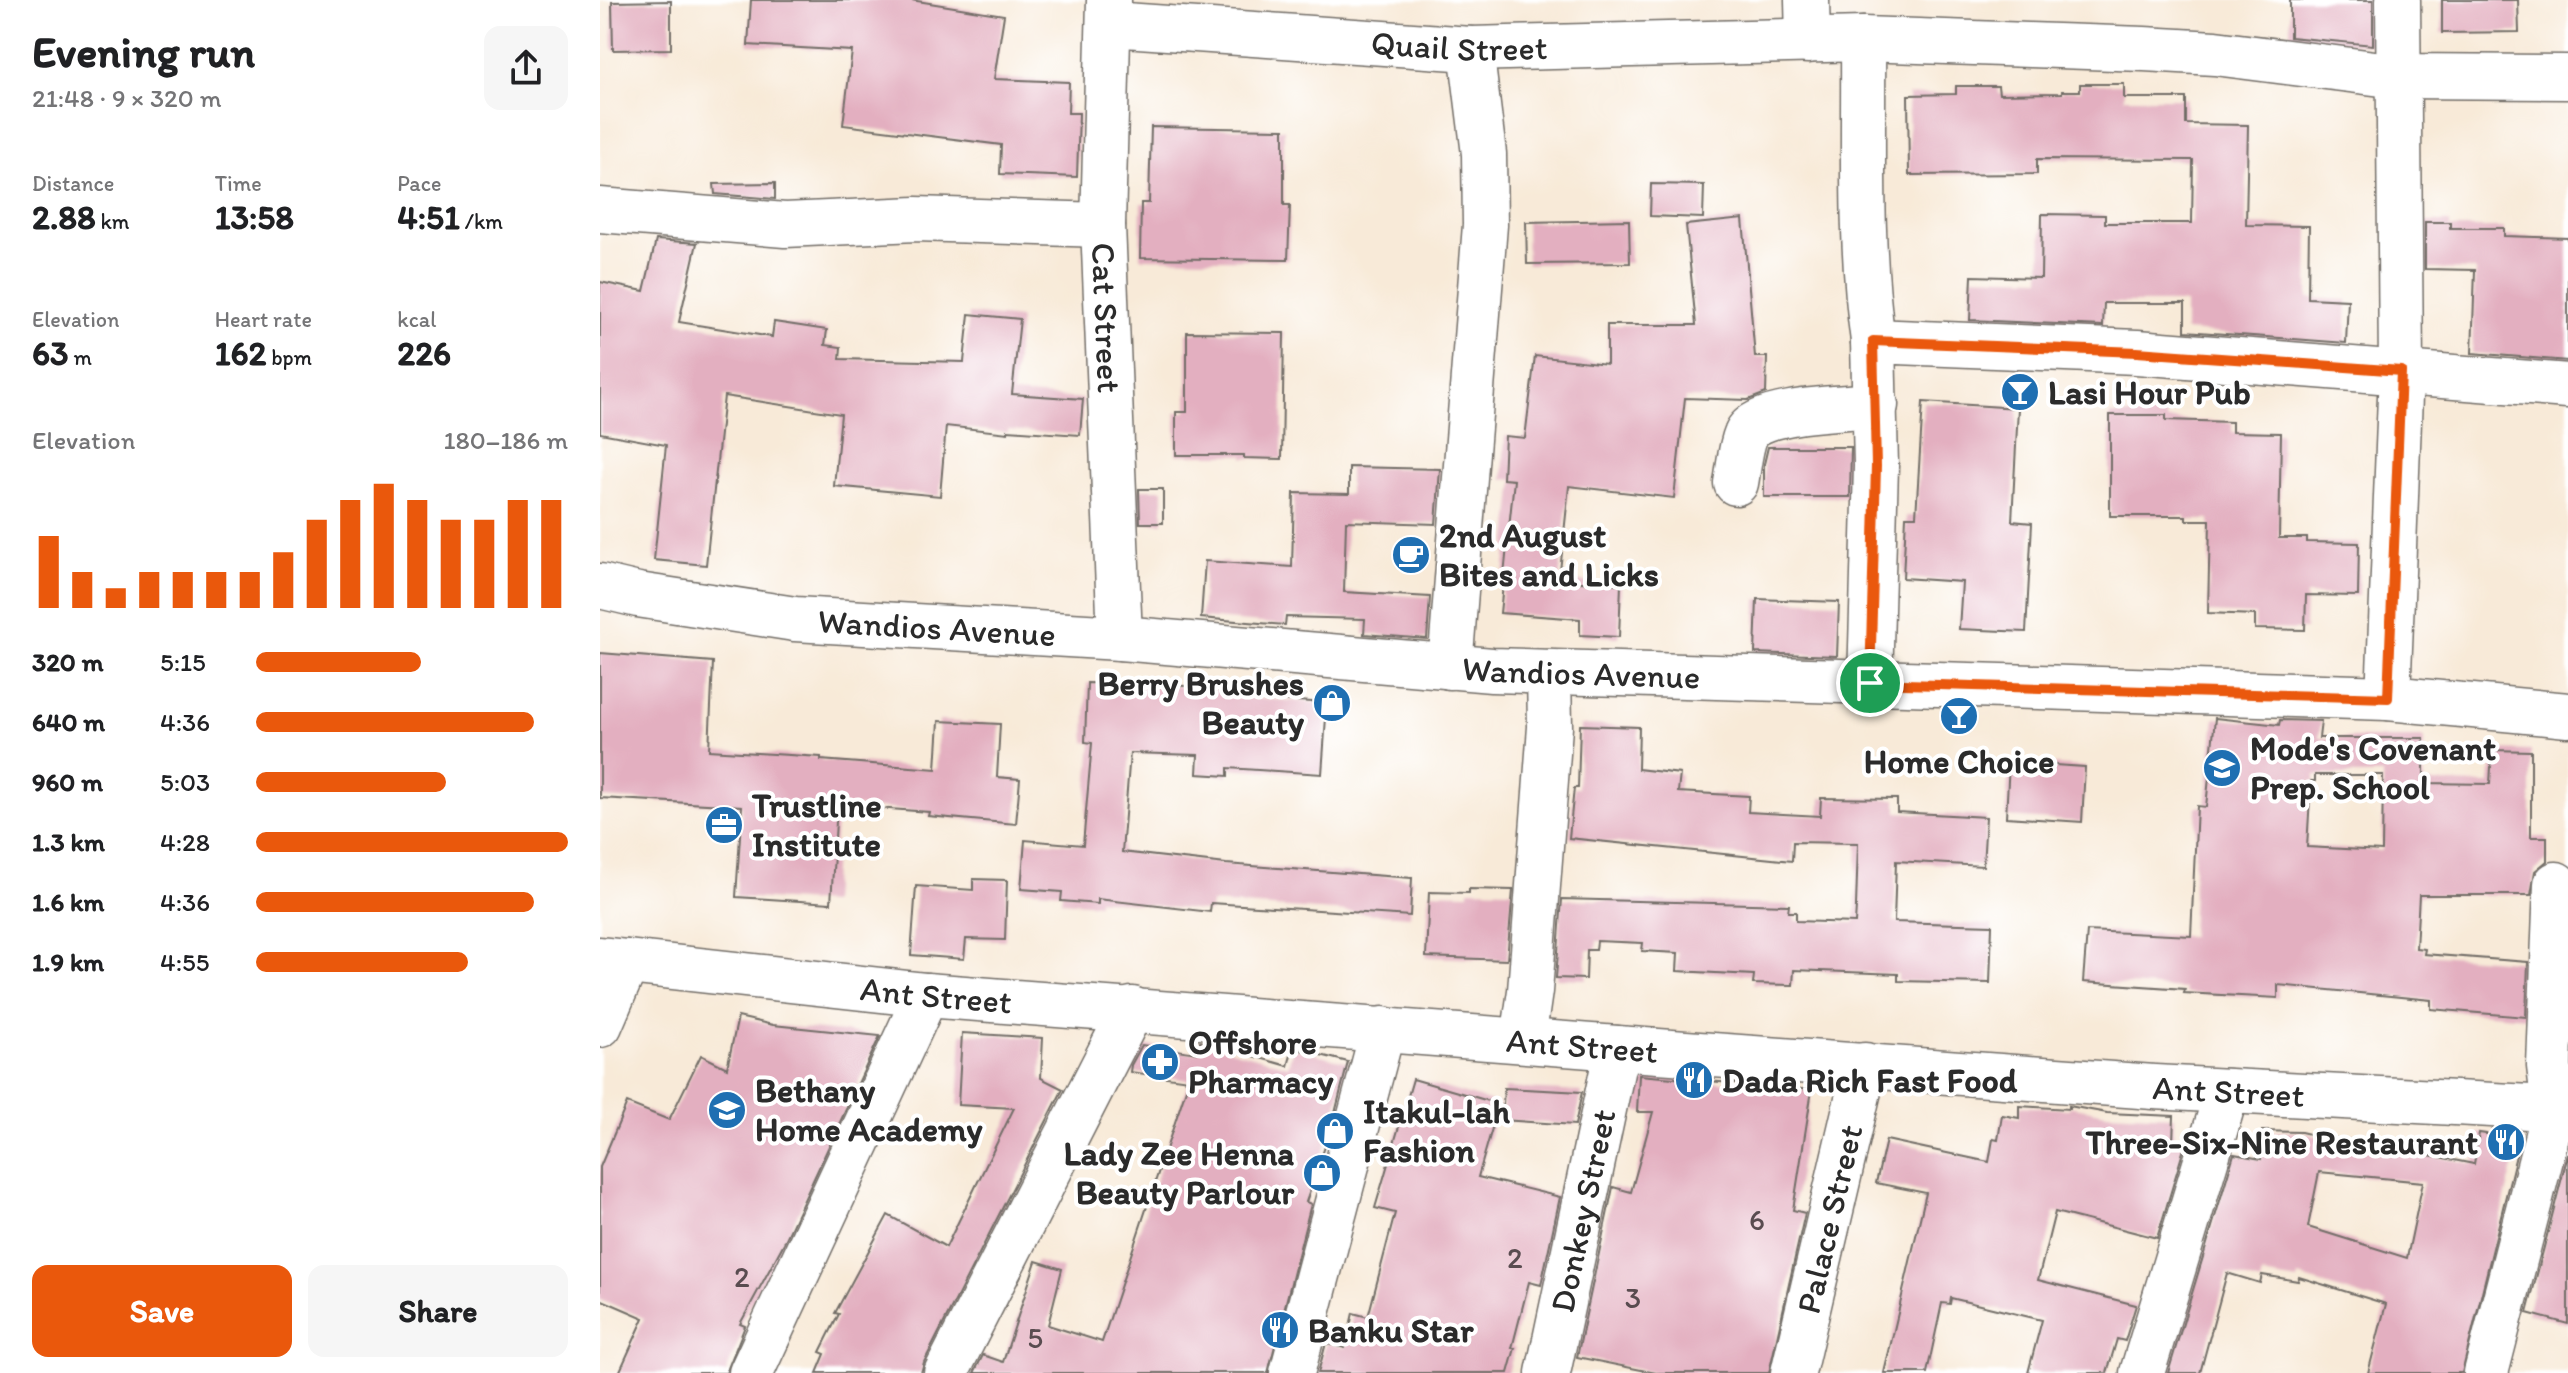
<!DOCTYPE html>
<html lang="en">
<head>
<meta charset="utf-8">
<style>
  :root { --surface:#fff; --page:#f6f6f6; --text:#202124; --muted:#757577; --accent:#ea580c }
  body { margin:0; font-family:Itim,sans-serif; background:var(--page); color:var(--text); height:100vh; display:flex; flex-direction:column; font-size:30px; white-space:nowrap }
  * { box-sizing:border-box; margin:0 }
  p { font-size:26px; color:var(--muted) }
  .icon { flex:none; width:44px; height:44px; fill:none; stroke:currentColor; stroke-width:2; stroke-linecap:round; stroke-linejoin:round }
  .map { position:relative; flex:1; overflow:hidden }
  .details { display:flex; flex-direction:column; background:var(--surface); width:600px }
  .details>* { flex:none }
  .pin { position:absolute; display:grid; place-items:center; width:68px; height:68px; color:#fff; margin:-34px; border:4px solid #fff; border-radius:50%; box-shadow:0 2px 8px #0007 }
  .round { display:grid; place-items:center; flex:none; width:84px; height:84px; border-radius:16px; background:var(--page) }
  .headline { display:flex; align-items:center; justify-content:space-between; height:136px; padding:0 32px }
  h1 { font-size:44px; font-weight:800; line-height:60px }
  .stats { display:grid; grid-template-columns:repeat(3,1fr); gap:12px; height:136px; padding:8px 32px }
  .stats div { display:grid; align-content:center }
  .stats b { font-size:34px; font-weight:800 }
  .stats small { font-size:22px; font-weight:400 }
  .stats p { font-size:22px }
  .chart { height:224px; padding:16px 32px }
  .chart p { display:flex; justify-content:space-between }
  .chart svg { width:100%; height:144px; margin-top:8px; stroke:var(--accent); stroke-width:6 }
  .button { display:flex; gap:16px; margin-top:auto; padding:16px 32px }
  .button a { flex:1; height:92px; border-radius:16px; background:var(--accent); color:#fff; font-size:32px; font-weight:800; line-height:92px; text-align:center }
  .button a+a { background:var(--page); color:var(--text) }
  ul { padding:0 32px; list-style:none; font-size:26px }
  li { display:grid; grid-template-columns:128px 96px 1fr; align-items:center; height:60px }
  li i { height:20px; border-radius:10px; background:var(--accent) }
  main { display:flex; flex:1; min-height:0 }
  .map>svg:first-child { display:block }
  .building { fill:#e3afc0; fill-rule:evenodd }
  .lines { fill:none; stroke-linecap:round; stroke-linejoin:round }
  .minor-casing { stroke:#736e68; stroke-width:47 }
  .minor { stroke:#fff; stroke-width:44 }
  .route-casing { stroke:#fff; stroke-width:16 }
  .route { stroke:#ea580c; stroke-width:10 }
  .labels { text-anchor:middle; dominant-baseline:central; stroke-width:8; stroke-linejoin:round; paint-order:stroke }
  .number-label { font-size:30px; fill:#594c50 }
  .street-label { font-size:34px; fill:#2b2b2b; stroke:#fff }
  .poi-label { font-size:34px; font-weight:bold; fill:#2b2b2b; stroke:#fff; text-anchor:start }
</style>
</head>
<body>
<main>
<section class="details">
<div class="headline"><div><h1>Evening run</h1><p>21:48 · 9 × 320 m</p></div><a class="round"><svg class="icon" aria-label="share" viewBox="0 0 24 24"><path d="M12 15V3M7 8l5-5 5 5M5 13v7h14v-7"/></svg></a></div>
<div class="stats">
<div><p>Distance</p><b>2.88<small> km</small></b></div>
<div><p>Time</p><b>13:58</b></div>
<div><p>Pace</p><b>4:51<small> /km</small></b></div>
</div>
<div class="stats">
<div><p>Elevation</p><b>63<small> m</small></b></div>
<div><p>Heart rate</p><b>162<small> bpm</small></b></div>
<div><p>kcal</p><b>226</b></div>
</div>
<div class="chart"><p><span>Elevation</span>180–186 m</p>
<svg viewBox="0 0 160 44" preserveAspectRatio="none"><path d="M5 44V22M15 44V33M25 44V38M35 44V33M45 44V33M55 44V33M65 44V33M75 44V27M85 44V17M95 44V11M105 44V6M115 44V11M125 44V17M135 44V17M145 44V11M155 44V11"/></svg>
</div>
<ul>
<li><b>320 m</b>5:15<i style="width:53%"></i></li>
<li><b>640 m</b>4:36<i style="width:89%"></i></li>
<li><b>960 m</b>5:03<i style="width:61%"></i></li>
<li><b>1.3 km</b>4:28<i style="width:100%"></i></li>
<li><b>1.6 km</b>4:36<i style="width:89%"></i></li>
<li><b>1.9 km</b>4:55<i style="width:68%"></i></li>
</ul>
<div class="button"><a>Save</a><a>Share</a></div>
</section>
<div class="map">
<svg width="1968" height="1373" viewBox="0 0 1968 1373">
  <rect width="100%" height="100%" fill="#fff"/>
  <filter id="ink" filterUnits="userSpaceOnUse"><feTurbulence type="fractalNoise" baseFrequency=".0125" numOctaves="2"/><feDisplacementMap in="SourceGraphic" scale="16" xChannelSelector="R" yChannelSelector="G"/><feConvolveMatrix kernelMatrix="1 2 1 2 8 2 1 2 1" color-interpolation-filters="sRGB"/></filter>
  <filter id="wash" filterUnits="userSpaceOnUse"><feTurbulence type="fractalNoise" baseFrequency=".006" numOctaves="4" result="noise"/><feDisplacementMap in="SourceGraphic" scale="32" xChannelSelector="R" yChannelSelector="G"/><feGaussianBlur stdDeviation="1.8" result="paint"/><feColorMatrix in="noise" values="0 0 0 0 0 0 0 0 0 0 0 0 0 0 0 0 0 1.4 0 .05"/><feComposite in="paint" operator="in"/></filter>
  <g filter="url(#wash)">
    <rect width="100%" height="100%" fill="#f8ead8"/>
    <g id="blocks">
      <g class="building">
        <path d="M151 0H311L404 15 394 79 469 82 468 113H479L477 177 400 174 401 145 243 125 252 51 148 45Z"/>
        <path d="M1690 0H1773V45L1690 37Z"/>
        <path d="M1842 0H1918L1919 32 1842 33Z"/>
        <path d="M71 1V49L13 50 12 2Z"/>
        <path d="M1480 84H1524V98H1586V124L1648 125 1646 225 1709 226 1708 298 1748 300 1746 343 1585 331V303H1504L1503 326 1370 320 1372 276 1441 278 1442 214 1505 215V223H1592L1593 160 1437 159V174L1309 175 1308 95 1356 94V86H1398L1399 94 1462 93V91H1480Z"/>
        <path d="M551 127 684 129V205H690L688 260 540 258 541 203H549Z"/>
        <path d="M175 183V199L115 194 114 184Z"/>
        <path d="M1051 184 1104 185 1103 218 1050 216Z"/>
        <path d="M1143 219 1155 357H1167L1166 393 1148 400 1085 398 1074 498 969 486 959 581 1021 584 1019 637 980 635V619L900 613 914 480 903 479 905 436 925 438 935 356 1007 364V325H1096L1086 225Z"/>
        <path d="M1029 220 1030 263 927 264 926 222Z"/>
        <path d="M1825 222H1850V228H1904V236L1968 238V361L1872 353 1875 270 1825 269Z"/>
        <path d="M56 240 97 243 79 322 172 337 174 322 227 330 225 345 241 347 240 359 364 362 369 314 420 319 412 394 483 399 480 435 408 430V433L346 426 340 496 234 486 241 414 124 396 106 565 54 560 66 445 0 433V282L44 291Z"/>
        <path d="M587 332 684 333 682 459 644 458V455H576V412H587Z"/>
        <path d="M1323 402 1418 408 1412 521 1432 523 1426 632 1359 629 1362 582 1303 578 1306 516H1316Z"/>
        <path d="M1510 415H1566V420L1632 422V432L1681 433 1679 538H1707V542L1759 543 1758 596 1706 595 1705 630 1655 629V615L1608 613 1610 520H1586V516H1510Z"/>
        <path d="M1168 447H1251L1250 497H1164V464Z"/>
        <path d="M749 467 840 469 836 524 746 521 744 592 830 597 827 639 764 634 765 619 686 617 685 625 601 618 605 561 692 567 694 493 749 494Z"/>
        <path d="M539 489H563V523H540Z"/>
        <path d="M1157 599 1239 602 1237 656 1155 653Z"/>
        <path d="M0 653 113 662 109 750 221 757V760L336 769 339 721 400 724 397 777 420 779 416 824 328 816 329 812 237 805 231 903 136 897 142 806 0 798Z"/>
        <path d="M487 683 587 686V688L634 691 633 697 727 703 722 774 628 768V776L597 774 598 755 530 753 522 852 626 864 812 878 810 916 611 903 610 912 498 899V904L461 901 462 892 421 889 425 840 483 845 492 743 485 742Z"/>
        <path d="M1615 718 1679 725 1680 720 1721 721 1719 738H1824V783L1890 784 1892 750 1931 751V837H1947V861L1935 871 1931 895H1819L1816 948 1825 949 1824 954 1928 962 1926 1017 1831 1009V1000L1678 985V998L1584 993 1585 989 1483 982 1487 931 1591 936 1597 806 1606 807ZM1715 775H1783L1782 851 1707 847 1711 781H1715Z"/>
        <path d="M980 725 1039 727 1038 769 1080 774 1078 792 1149 796 1148 812 1220 816 1221 798 1297 799V812L1386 817 1383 866 1296 861 1294 922 1392 925 1390 983 1298 981V974L1194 970 1193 985 1153 984 1154 975 1077 971 1078 953 1042 951 1043 943 997 941 996 950H987L986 979 956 978 962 899 1189 905 1188 912H1196V921L1255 923 1256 907 1258 843 1193 842 1192 861 969 838 974 788H978Z"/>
        <path d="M1409 762 1485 767 1482 822 1406 817Z"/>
        <path d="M373 879 407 880 405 940 366 939 364 959 311 955 316 886 373 890Z"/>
        <path d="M869 889 913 890 907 960 826 957 829 892 869 893Z"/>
        <path d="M138 1017 173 1025 280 1036 184 1243 140 1324 145 1326 126 1373H19L44 1318 0 1299V1167L27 1103 69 1120 101 1055 127 1068Z"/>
        <path d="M362 1033 443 1038 441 1078 463 1089 324 1362 321 1373H217L225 1354 220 1352 239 1314 235 1313 288 1215 346 1247 414 1108 358 1105Z"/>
        <path d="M600 1041 688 1066 693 1048 748 1062 731 1129 706 1202 711 1204 668 1373H374L383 1355 403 1362 436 1261 462 1269 448 1325 502 1342 589 1080 530 1072 531 1065 542 1045 597 1053Z"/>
        <path d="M1039 1075 1212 1090 1193 1210 1205 1213 1169 1373H1056L977 1357 1013 1187 1031 1192 1053 1112H1037Z"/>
        <path d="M813 1079 899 1104 878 1177 960 1197 941 1285 929 1282 912 1348H915L908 1373H718L726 1343 745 1348 753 1313 768 1317 795 1213 775 1208Z"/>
        <path d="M904 1088 982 1092 975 1125 902 1120Z"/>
        <path d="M1419 1106 1469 1109V1106L1507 1113 1574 1116 1573 1143 1585 1145 1557 1238 1455 1212 1438 1280 1536 1305 1525 1341 1517 1339 1507 1373H1428L1442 1320 1351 1298 1350 1304 1342 1303 1327 1373H1284L1326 1193 1276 1183 1286 1140 1389 1162 1393 1139 1398 1140 1402 1115 1419 1118Z"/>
        <path d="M1662 1131 1701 1132 1722 1137 1824 1147 1823 1154 1874 1164 1879 1133 1920 1139 1862 1373H1768L1786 1304 1699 1277 1698 1281 1662 1275 1660 1283 1627 1273 1600 1373H1568L1634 1154 1661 1159ZM1719 1172 1823 1182 1807 1258 1708 1227Z"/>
        <path d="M1968 1154V1324L1927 1313Z"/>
      </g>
    </g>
  </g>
  <g filter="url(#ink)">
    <use href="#blocks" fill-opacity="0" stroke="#736e68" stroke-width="2"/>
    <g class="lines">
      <defs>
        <g id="minor">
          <path id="s1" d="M509 0 503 225 520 638"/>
          <path d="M1207 0 1208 41"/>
          <path id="s2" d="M510 24 871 49 1263 39 1544 49 1615 53 1798 76 1968 77"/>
          <path d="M1263 39C1264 140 1259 242 1273 341"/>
          <path d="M0 210 185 225 316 219 503 225"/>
          <path d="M1136 483C1139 467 1140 448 1146 434 1156 408 1250 408 1276 405"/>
          <path id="s3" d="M0 586 38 595 195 619 520 638 892 670 1788 698 1968 715"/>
          <path d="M850 667 885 225 884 154 871 49"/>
          <path d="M1270 683 1276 466 1273 341 1537 352 1968 386"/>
          <path d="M1788 698 1801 371 1798 0"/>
          <path id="s4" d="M0 959 326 995 1017 1048 1554 1087 1968 1109"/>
          <path d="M0 1025 27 962"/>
          <path d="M923 1040 930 991 950 727 949 672"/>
          <path d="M151 1373 326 995"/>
          <path d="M346 1373 532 1009"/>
          <path d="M692 1373 783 1029"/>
          <path id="s5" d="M948 1373 1017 1048"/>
          <path id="s6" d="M1193 1373 1265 1065"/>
          <path d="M1542 1373 1627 1091"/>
          <path d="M1886 1373 1954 1108 1949 1066 1956 884"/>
        </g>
      </defs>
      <use href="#minor" class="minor-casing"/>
      <use href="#minor" class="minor"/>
    </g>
  </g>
  <g class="lines" filter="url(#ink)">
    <defs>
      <path id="route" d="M1273 341 1537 352 1801 371 1788 698 1270 683 1276 466Z"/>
    </defs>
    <use href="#route" class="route-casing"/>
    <use href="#route" class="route"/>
  </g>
  <defs>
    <symbol id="bar-disc" viewBox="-11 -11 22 22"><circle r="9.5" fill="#1f6fb2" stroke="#fff"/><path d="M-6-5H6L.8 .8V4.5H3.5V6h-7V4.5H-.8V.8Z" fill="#fff"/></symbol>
    <symbol id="cafe-disc" viewBox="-11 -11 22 22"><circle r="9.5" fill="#1f6fb2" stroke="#fff"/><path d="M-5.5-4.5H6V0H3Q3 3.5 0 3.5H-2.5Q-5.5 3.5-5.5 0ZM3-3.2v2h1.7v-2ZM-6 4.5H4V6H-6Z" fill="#fff"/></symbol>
    <symbol id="shop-disc" viewBox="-11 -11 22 22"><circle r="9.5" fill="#1f6fb2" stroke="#fff"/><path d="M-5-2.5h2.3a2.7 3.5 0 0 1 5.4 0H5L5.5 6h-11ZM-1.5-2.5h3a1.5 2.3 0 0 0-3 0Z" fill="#fff"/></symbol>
    <symbol id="school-disc" viewBox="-11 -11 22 22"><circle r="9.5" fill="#1f6fb2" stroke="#fff"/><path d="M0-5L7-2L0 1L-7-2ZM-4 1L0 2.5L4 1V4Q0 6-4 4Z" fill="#fff"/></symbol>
    <symbol id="office-disc" viewBox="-11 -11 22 22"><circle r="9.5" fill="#1f6fb2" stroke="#fff"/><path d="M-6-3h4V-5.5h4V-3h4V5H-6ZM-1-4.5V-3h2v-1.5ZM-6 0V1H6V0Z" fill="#fff"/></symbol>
    <symbol id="pharmacy-disc" viewBox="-11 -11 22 22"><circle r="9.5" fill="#1f6fb2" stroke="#fff"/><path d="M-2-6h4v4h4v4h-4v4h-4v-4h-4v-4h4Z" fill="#fff"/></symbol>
    <symbol id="restaurant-disc" viewBox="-11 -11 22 22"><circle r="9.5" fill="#1f6fb2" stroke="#fff"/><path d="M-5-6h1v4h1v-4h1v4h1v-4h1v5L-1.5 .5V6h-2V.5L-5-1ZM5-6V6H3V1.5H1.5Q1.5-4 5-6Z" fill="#fff"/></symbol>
  </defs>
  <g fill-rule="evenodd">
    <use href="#bar-disc" x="1398" y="370" width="44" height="44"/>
    <use href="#cafe-disc" x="789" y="533" width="44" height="44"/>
    <use href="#shop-disc" x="710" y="681" width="44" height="44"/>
    <use href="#bar-disc" x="1337" y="694" width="44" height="44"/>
    <use href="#school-disc" x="1600" y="746" width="44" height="44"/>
    <use href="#office-disc" x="102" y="803" width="44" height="44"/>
    <use href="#pharmacy-disc" x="538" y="1040" width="44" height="44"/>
    <use href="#restaurant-disc" x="1072" y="1058" width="44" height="44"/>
    <use href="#school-disc" x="105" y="1088" width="44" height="44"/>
    <use href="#shop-disc" x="713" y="1109" width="44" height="44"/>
    <use href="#restaurant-disc" x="1884" y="1120" width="44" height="44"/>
    <use href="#shop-disc" x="700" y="1151" width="44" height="44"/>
    <use href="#restaurant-disc" x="658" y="1308" width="44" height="44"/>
  </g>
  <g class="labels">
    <g class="number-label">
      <text x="1157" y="1219">6</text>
      <text x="915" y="1257">2</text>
      <text x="142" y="1276">2</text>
      <text x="1033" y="1297">3</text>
      <text x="435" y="1337">5</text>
    </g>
    <g class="street-label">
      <text stroke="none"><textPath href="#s2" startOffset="350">Quail Street</textPath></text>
      <text stroke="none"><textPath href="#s1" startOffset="318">Cat Street</textPath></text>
      <text stroke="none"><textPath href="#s3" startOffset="340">Wandios Avenue</textPath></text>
      <text stroke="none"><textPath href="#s3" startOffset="986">Wandios Avenue</textPath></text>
      <text stroke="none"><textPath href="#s4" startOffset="338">Ant Street</textPath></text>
      <text stroke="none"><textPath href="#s4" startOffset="986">Ant Street</textPath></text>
      <text stroke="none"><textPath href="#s4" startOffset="1634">Ant Street</textPath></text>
      <text stroke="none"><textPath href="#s5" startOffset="166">Donkey Street</textPath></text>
      <text stroke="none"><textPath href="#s6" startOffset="158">Palace Street</textPath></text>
    </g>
    <g class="poi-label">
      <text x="1448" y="392">Lasi Hour Pub</text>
      <text x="839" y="535">2nd August<tspan x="839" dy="39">Bites and Licks</tspan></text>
      <text x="704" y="683" text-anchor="end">Berry Brushes<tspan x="704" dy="39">Beauty</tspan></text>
      <text x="1650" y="748">Mode's Covenant<tspan x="1650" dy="39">Prep. School</tspan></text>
      <text x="1359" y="761" text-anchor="middle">Home Choice</text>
      <text x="152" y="805">Trustline<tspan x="152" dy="39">Institute</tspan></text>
      <text x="588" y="1042">Offshore<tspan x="588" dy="39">Pharmacy</tspan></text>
      <text x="1122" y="1080">Dada Rich Fast Food</text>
      <text x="155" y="1090">Bethany<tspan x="155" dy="39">Home Academy</tspan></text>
      <text x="763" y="1111">Itakul-lah<tspan x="763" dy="39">Fashion</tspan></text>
      <text x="1878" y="1142" text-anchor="end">Three-Six-Nine Restaurant</text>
      <text x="694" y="1153" text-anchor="end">Lady Zee Henna<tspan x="694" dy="39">Beauty Parlour</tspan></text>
      <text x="708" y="1330">Banku Star</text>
    </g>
  </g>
</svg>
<div class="pin" style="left:1270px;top:683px;background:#1e9e55"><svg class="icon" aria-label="arrive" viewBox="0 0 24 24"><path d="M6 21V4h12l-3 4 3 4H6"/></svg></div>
</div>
</main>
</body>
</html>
